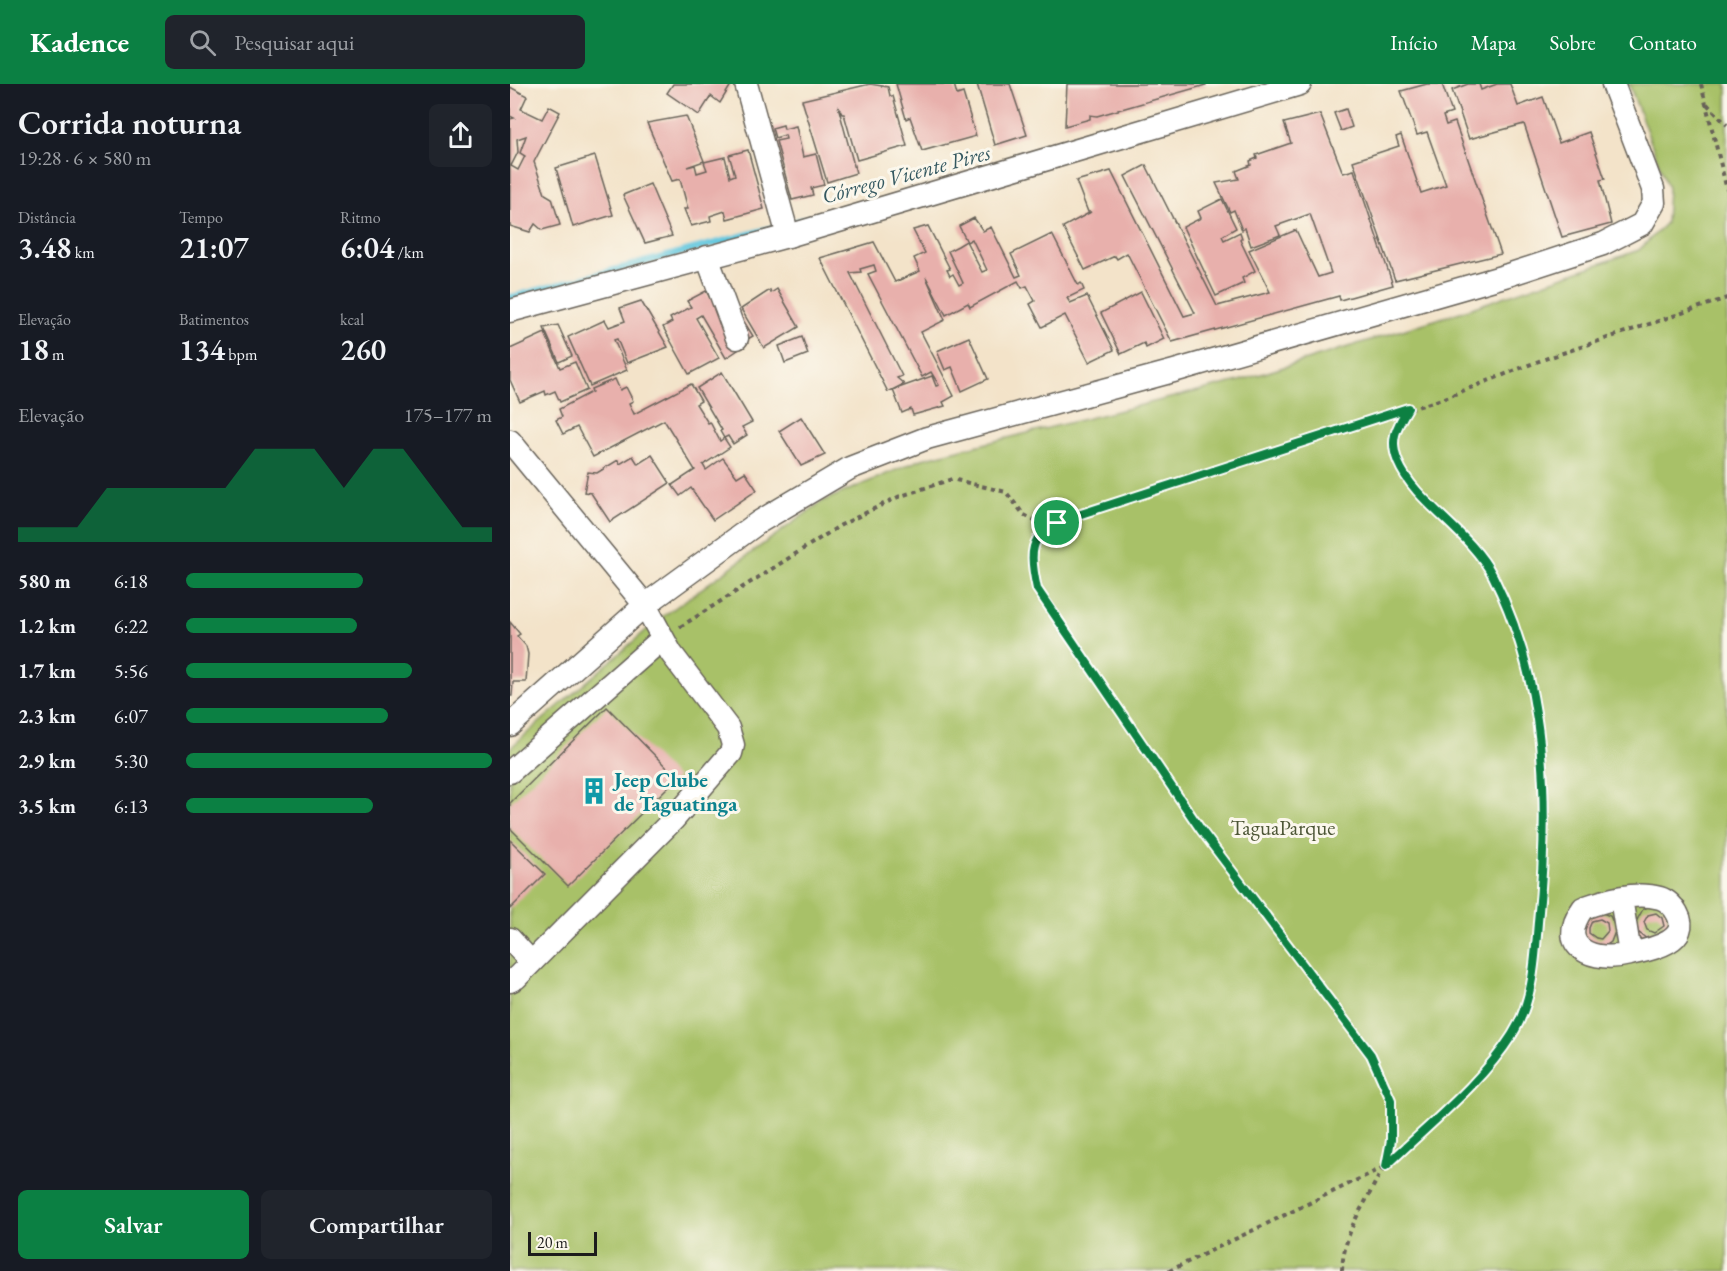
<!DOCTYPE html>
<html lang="pt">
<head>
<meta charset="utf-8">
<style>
  :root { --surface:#171b24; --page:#20242c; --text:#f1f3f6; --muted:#9ea1a6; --accent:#0b8043 }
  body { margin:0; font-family:"EB Garamond",serif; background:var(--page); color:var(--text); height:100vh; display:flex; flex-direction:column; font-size:22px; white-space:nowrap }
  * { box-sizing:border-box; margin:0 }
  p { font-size:20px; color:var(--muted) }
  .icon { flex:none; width:33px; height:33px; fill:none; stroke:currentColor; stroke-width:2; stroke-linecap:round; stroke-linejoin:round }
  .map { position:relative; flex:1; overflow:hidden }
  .details { display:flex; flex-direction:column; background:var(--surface); width:510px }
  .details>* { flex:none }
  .scale { position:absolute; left:18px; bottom:15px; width:69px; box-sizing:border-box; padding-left:6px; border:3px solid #1c1c1c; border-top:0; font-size:16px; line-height:21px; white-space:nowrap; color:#1c1c1c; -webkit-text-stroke:4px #fbf7ec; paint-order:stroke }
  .pin { position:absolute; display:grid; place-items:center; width:51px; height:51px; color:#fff; margin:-26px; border:3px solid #fff; border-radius:50%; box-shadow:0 2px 6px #0007 }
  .round { display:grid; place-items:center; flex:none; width:63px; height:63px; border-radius:9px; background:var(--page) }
  .overview { display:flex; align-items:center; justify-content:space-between; height:102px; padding:0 18px }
  h1 { font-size:33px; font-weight:600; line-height:45px }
  .stats { display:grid; grid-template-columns:repeat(3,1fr); gap:9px; height:102px; padding:6px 18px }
  .stats div { display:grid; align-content:center }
  .stats b { font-size:30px; font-weight:600 }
  .stats small { font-size:16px; font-weight:400 }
  .stats p { font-size:16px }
  .chart { height:168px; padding:12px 18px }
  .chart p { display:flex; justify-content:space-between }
  .chart svg { width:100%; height:108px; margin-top:6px; fill:var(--accent); opacity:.7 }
  .cta { display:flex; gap:12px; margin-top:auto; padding:12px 18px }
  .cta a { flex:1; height:69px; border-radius:9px; background:var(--accent); color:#fff; font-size:24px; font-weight:600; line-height:69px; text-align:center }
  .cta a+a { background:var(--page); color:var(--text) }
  ul { padding:0 18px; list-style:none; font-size:20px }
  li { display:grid; grid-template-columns:96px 72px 1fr; align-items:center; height:45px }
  li i { height:15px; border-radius:8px; background:var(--accent) }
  header { display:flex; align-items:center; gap:36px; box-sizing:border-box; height:84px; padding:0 30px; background:var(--accent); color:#fff }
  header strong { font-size:28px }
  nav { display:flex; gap:33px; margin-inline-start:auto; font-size:21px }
  .search { width:420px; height:54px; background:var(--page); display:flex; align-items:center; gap:15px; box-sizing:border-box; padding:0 21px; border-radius:9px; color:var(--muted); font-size:22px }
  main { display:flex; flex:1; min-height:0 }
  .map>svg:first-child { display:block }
  .green { fill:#a8c167; stroke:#626e42; stroke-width:1.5 }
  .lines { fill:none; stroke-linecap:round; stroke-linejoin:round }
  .stream { stroke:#61c7df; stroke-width:7 }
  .building { fill:#e8b0ac; fill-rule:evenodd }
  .minor-casing { stroke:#676259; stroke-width:25 }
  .path { stroke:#676259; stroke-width:4; stroke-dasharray:4.5 4.5; stroke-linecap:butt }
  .minor { stroke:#fff; stroke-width:22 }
  .route-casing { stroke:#fff; stroke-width:12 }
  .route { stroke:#0b8043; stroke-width:8 }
  .labels { text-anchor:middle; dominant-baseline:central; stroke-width:6; stroke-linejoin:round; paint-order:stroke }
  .culture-label { font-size:21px; font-weight:bold; fill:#0d838f; stroke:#fbf7ec; text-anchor:start }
  .park-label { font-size:21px; fill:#4d5636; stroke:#fbf7ec }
  .water-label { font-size:22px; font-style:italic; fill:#345860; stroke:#fbf7ec }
</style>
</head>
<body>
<header>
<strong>Kadence</strong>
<div class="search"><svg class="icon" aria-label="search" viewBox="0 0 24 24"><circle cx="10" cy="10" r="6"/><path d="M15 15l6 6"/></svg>Pesquisar aqui</div>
<nav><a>Início</a><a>Mapa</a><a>Sobre</a><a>Contato</a></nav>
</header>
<main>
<section class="details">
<div class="overview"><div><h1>Corrida noturna</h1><p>19:28 · 6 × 580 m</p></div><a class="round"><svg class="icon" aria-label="share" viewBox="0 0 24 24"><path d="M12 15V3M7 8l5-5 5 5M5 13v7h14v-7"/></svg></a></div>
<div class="stats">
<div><p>Distância</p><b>3.48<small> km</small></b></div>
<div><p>Tempo</p><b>21:07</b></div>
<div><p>Ritmo</p><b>6:04<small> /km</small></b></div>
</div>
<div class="stats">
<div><p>Elevação</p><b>18<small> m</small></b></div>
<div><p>Batimentos</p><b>134<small> bpm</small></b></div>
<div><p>kcal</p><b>260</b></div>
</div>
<div class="chart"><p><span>Elevação</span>175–177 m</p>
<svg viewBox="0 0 160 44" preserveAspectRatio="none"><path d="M0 44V38L10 38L20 38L30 22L40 22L50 22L60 22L70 22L80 6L90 6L100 6L110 22L120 6L130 6L140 22L150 38L160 38V44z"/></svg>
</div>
<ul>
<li><b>580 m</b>6:18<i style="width:58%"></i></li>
<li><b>1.2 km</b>6:22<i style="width:56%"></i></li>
<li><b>1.7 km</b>5:56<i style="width:74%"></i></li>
<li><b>2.3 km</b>6:07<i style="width:66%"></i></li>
<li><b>2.9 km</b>5:30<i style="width:100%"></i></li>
<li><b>3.5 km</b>6:13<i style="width:61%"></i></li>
</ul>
<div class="cta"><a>Salvar</a><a>Compartilhar</a></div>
</section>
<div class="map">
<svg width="1217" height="1187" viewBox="0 0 1217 1187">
  <rect width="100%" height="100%" fill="#fbf7ec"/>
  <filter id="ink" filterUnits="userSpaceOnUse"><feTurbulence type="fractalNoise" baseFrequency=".0167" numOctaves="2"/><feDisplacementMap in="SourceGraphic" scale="12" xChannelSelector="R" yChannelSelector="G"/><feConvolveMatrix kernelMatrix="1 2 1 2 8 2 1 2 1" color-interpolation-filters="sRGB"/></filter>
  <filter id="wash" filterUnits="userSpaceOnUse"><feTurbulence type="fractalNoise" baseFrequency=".008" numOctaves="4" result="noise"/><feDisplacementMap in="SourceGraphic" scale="24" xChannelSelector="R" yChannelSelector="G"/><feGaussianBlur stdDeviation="1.35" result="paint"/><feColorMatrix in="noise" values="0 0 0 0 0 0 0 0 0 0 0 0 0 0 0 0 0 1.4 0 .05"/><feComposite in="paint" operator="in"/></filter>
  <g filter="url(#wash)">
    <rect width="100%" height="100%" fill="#f3e3c9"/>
    <path class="green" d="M1119 0H1217V1187H0V664L148 536 313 417 412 375 729 297 950 228 1129 166 1156 139 1158 104Z"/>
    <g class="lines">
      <path class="stream" d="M0 214 301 134"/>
    </g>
    <g id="blocks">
      <g class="building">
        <path d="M163 0H219L221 1 210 19 201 12 189 31 157 9Z"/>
        <path d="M360 0 378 3 380 12H383L397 62 347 76 334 30H332L328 22 346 89 317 98 292 16Z"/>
        <path d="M386 0H444L447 11 453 9 466 52 412 67 400 33 396 35Z"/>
        <path d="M467 0H500L517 51 485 61Z"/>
        <path d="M557 0H696V1L587 32 580 31V35L555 42Z"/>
        <path d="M917 0H932L942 29 933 32 936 41 945 38 991 170 885 196 843 77 889 62 886 53 891 51 911 109 936 101 917 48 907 51 891 7Z"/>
        <path d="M958 0H969L971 6 987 0H1000L1008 22 1033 13 1049 59 1079 48 1095 95 1090 96 1101 140 1052 153 1014 40 959 55 942 6Z"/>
        <path d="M0 3 17 12 11 25 32 35 39 22 50 28 24 78 35 110 42 114 50 141 32 146 25 140 20 148 0 142V35L4 34 0 32ZM16 52 10 69 15 72 8 86 1 82 8 68 7 55Z"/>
        <path d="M836 25 842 43 831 47 824 29Z"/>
        <path d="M810 30 833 89 844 86 883 201 830 216 829 212 662 258 617 169 607 175 605 172 575 186 553 143 581 128H578L566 97 601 87 674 232 685 229 615 92 636 81 707 222 760 208 739 166 786 146 808 193 821 189 800 130 766 142 770 151 741 162 735 144 732 146 724 126 720 128 706 99 729 95 726 87 741 81 740 77 747 74 746 71 781 59 774 39Z"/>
        <path d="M176 32 194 77 177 83 185 81 187 89 197 86 194 78 215 73 220 93 225 91 219 71 238 66 254 125 217 135 215 127 200 132 201 137 181 142 174 125H178L170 95 162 97 137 39Z"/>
        <path d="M273 41 274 45 286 42 293 73 306 70 314 101 301 104 303 111 282 116 266 57 276 55 275 51 265 54 262 44Z"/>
        <path d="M85 72 103 131 63 143 46 84Z"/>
        <path d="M140 100 162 152 135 159 113 111Z"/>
        <path d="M712 115 726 144 712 152 714 156 730 148 732 154 730 156 745 187 732 194 734 199 706 212 673 143 691 134 688 127Z"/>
        <path d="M464 134 473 147 481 143 506 193 511 191 501 170 542 150 568 201 571 199 574 206 557 214 560 219 577 212 604 266 579 278 555 231 532 243 520 220 525 217 517 202 512 204 508 197 460 223 458 219 436 231 416 193 435 236 411 248 444 312 433 318 435 322 403 331 401 325 392 329 383 306 422 292 426 302 429 301 421 288 412 293 358 190 366 187 364 181 350 185 351 188 340 189 392 292 387 294 394 300 378 308 310 174 364 158 385 198 410 187 404 174 415 169 403 146 418 142 440 185 437 186 440 192 443 190 449 201 453 199 438 167 448 162 456 157 472 188 477 186 462 155 457 158 449 142Z"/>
        <path d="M215 205 226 233 230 231 243 252 226 262 228 266 216 274 191 231 186 234 209 274 179 290 153 243 162 238 160 234 181 223 177 217 196 207 200 214Z"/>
        <path d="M267 205 289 243 254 264 231 225 260 206 261 209Z"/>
        <path d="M631 208 654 255 636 264 634 259 611 270 591 229Z"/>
        <path d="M131 217 158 263 117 279 107 255 104 256 117 286 80 302 58 253 95 236 99 243 115 237 110 224Z"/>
        <path d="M48 241 62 272 49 278 34 244Z"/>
        <path d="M35 249 50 284 65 278 77 306 50 318 45 307 36 311 35 307 10 318 0 296V265Z"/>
        <path d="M292 253 298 270 275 279 269 262Z"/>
        <path d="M459 253 478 295 452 307 442 283 435 286 427 267Z"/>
        <path d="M212 288 242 338 232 343 237 351 223 360 218 352 214 354 210 347 212 346 187 304Z"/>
        <path d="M105 295 110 306 116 303 123 317 119 319 124 330 181 300 191 317 186 320 198 339 200 338 210 357 214 354 220 363 193 381 196 386 213 374 227 393 235 388 247 406 203 436 181 404 170 412 162 401 185 386 154 336 83 373 67 343 53 350 46 336 52 333 49 325 82 308 81 305Z"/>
        <path d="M291 333 315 371 291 382 269 347Z"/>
        <path d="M142 371 160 399 100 438 81 409 74 408 78 388 87 389 108 376 110 380 123 372 128 380Z"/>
        <path d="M0 538 10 550 7 552 16 562 18 570 16 598H3L2 612H0Z"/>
        <path d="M97 623 167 694 58 802 0 744V719Z"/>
        <path d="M0 756 35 790 0 825Z"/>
        <path d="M1143 821 1156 826 1160 846 1137 855 1128 848 1126 838 1133 825ZM1146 829 1152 834 1154 842 1144 849 1137 846 1134 838 1138 831Z"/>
        <path d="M1090 828 1100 832 1106 845 1101 858 1095 862 1075 858 1072 837ZM1090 835 1097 839 1098 847 1091 855 1086 854 1079 849V844L1082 837Z"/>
      </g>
    </g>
  </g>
  <g filter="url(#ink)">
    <use href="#blocks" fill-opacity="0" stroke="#676259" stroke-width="1.5"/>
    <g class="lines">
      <defs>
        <g id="minor">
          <path d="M236 0 278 152"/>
          <path d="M197 173 227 254"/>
          <path d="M0 227 278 152 790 0"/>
          <path d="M0 357 135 521 161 569 218 644 223 661 221 669 163 736 6 894 0 897"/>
          <path d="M0 641 135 521 249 438 340 384 417 354 664 287 998 191 1093 160 1132 140 1144 119 1143 105 1103 0"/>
          <path d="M0 688 152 555"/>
          <path d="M1111 814 1120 870C1138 866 1183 858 1167 829 1164 823 1157 816 1150 814 1125 807 1096 816 1073 824 1044 865 1085 879 1120 870"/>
          <path d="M0 855 21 878"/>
        </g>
      </defs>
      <use href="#minor" class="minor-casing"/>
      <g class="path">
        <path d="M1191 0 1217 106"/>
        <path d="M1197 20 1217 41"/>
        <path d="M170 543 331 441 388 413 442 395 496 408 514 431 528 438 547 439"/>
        <path d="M659 1187 876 1082 881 1056V1016L861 971 691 746 527 505C516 454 525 448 571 430L932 315 1029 277 1217 214"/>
        <path d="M832 1187C833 1162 842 1139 855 1118 862 1106 868 1091 877 1080 916 1036 974 1002 1003 949 1032 897 1035 784 1034 723 1033 648 1013 526 966 466 941 433 896 410 884 369 879 351 889 339 898 324"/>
      </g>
      <use href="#minor" class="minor"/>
    </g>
  </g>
  <g class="lines" filter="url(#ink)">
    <defs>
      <path id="route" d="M898 324C886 344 879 356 888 378 905 419 960 447 983 492 1037 599 1040 722 1028 838 1025 876 1023 918 1002 951 971 1000 917 1042 876 1082L881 1056V1016L861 971 691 746 527 505C516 454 524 448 571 430Z"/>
    </defs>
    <use href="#route" class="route-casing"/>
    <use href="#route" class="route"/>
  </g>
  <defs>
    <symbol id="building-bare" viewBox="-9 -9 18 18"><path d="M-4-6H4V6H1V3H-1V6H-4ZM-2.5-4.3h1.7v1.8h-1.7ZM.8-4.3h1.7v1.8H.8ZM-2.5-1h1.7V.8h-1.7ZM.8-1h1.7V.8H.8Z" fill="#0f9aa8" stroke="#fbf7ec" stroke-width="2.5" paint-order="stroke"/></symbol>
  </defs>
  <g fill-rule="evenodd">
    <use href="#building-bare" x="65" y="688" width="38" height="38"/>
  </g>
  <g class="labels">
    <g class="culture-label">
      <text x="104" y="695">Jeep Clube<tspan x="104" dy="24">de Taguatinga</tspan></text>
    </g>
    <g class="park-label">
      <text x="773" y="743">TaguaParque</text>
    </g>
    <g class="water-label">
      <text transform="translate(396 90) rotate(-15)">Córrego Vicente Pires</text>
    </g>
  </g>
</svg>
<div class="scale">20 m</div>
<div class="pin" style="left:547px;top:439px;background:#1e9e55"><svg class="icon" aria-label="arrive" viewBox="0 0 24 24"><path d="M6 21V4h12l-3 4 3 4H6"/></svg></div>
</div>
</main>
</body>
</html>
